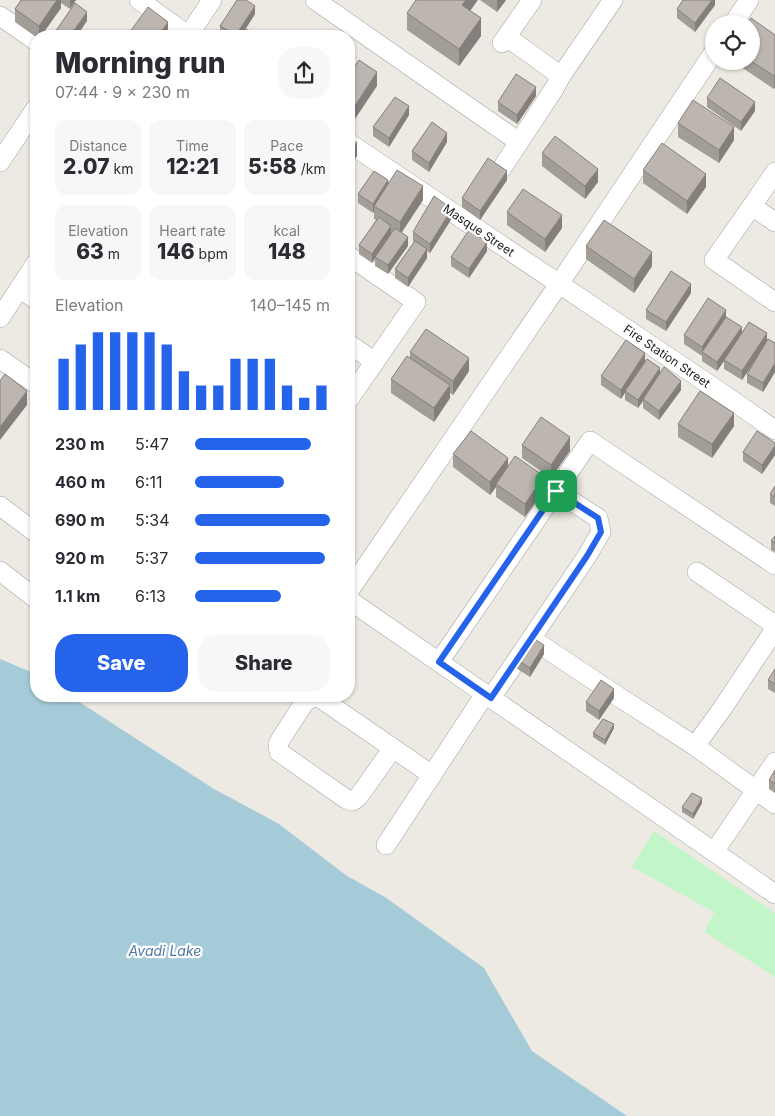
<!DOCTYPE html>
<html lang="en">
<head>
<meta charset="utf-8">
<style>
  :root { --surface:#fff; --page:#f7f7f7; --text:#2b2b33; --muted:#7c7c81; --accent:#2563eb }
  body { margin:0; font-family:Inter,sans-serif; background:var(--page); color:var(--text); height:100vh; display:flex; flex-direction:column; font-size:19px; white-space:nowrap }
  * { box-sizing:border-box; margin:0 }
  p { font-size:16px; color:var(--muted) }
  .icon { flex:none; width:28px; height:28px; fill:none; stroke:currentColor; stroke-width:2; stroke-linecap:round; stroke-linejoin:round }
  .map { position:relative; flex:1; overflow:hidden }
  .details { position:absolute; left:30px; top:30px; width:325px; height:672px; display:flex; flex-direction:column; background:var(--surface); border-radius:20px; box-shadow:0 1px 4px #0004 }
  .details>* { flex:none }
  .buttons { position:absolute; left:705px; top:15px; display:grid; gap:10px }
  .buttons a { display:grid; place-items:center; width:55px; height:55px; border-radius:50%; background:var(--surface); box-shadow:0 1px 4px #0004; font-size:25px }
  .pin { position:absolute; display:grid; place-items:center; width:42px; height:42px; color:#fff; margin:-21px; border-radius:10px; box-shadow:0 2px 8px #0006 }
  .round { display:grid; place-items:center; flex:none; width:52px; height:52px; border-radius:20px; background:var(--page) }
  .overview { display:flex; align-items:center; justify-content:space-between; height:85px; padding:0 25px }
  h1 { font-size:28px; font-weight:800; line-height:38px }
  .figures { display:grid; grid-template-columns:repeat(3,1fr); gap:8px; height:85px; padding:5px 25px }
  .figures div { display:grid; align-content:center; border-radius:12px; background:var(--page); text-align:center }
  .figures b { font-size:21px; font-weight:800 }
  .figures small { font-size:14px; font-weight:400 }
  .figures p { font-size:14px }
  .chart { height:140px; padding:10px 25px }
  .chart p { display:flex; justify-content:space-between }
  .chart svg { width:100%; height:90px; margin-top:5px; stroke:var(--accent); stroke-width:6 }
  .primary-button { display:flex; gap:10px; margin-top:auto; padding:10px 25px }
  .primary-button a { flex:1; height:58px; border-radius:20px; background:var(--accent); color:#fff; font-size:20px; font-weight:800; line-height:58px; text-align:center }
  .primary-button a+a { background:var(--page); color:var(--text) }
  ul { padding:0 25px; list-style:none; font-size:16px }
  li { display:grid; grid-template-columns:80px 60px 1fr; align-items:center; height:38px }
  li i { height:12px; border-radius:6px; background:var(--accent) }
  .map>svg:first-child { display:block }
  .park { fill:#c2f5c7 }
  .water { fill:#a6cbd8 }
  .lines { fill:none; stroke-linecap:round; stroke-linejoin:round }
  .minor-casing { stroke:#a3a3a3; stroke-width:20 }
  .minor { stroke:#fff; stroke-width:19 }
  .wall { fill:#a39d97 }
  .shaded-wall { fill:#847f7b }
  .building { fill:#bdb6b0; stroke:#847f7b }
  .route-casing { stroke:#fff; stroke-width:10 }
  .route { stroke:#2563eb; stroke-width:6 }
  .labels { text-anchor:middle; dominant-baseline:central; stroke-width:4.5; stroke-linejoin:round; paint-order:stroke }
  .street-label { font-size:12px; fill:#1c1c1c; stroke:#fff }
  .water-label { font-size:14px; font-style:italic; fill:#5078a5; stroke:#fff }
</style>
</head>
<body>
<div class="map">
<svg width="775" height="1116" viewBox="0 0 775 1116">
  <rect width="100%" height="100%" fill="#edeae3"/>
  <path class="park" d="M654 831 775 913V977L705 932 714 912 632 867Z"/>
  <path class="water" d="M0 659 36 674V696H70L214 789 279 824 347 876 385 897 484 968 532 1051 627 1116H0Z"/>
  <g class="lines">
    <defs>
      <g id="minor">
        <path d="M139 0 189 36"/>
        <path d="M315 0 519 142"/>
        <path d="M0 16 36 41"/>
        <path d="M733 24 749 0"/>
        <path d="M188 36 212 0"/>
        <path d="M507 37 561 76"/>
        <path d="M502 43 532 0"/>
        <path d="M349 143 707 383 775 430"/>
        <path d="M0 162 36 108"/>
        <path d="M502 168 554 89 561 76 613 0"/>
        <path d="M752 206 775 172"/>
        <path d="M775 222 752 206 714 260 775 302"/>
        <path d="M349 256 416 302 349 399"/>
        <path d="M20 288 36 300"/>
        <path d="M0 318 36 263"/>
        <path d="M349 344 375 362"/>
        <path d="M0 359 36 384"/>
        <path d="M0 506 36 533"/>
        <path d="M0 571 36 599"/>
        <path d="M697 572 775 625"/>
        <path d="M349 591 559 284 714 52"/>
        <path d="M349 600 775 894"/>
        <path d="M532 639 619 697 695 746 775 804"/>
        <path d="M439 662 590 441 775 565"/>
        <path d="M491 698 587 556 601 532 598 518 556 491"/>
        <path d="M695 746 722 709 775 629"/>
        <path d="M393 748 359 796 353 801 346 799 279 752 278 744 282 737 304 703 312 697 320 698 432 775"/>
        <path d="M386 845 485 694"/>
        <path d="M714 852 775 762"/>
      </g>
    </defs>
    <use href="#minor" class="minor-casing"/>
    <use href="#minor" class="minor"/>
  </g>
  <g class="wall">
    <path d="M21 0H76L70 9 61 3V8L41 36H36V37L15 22V9Z"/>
    <path d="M480 0H506L497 12Z"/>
    <path d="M715 0V5L695 32 677 18V9Z"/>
    <path d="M470 11 481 36 459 66 407 30V13Z"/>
    <path d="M255 14 241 36H223L220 35V26Z"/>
    <path d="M775 35V87L774 89 732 61H751Z"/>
    <path d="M536 96 517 124 498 111V102Z"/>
    <path d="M707 98 755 111 741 131 707 107Z"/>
    <path d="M409 115 389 147 373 136V127Z"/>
    <path d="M678 123 734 140 719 163 678 137Z"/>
    <path d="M447 142 429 172 412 160V151Z"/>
    <path d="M542 153 598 182 585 199 542 166Z"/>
    <path d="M643 170 706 187 687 214 643 183Z"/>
    <path d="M507 180 480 220 462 207V198Z"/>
    <path d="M388 182 423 200 401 233 408 246 388 274 375 266V258L372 263 359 254V245L376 220 374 219V211L373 213 358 203V194Z"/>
    <path d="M507 212 562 228 545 252 507 225Z"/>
    <path d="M452 218 430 253 427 251V258L408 287 395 278V269L414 242 413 241V232Z"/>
    <path d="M586 246 652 266 634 293 586 259Z"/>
    <path d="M487 251 469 278 451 266V257Z"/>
    <path d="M691 293 666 331 646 319V310Z"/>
    <path d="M726 317 742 334 775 343V372L763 392 747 383V374L759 354 742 380 724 369V361L717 371 702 361V356L684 344V335Z"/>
    <path d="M410 352 469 371 453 395 450 393V398L434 422 391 393V379L410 358Z"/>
    <path d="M645 361 681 390 659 420 643 408V401L638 408 625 400V392L621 399 601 385V376Z"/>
    <path d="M678 424 734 426 712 458 678 437Z"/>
    <path d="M775 443V455L762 474 743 461V452Z"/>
    <path d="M522 445 570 451 551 478 522 458Z"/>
    <path d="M453 454 508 467 544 490 525 517 496 497V487L490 495 453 467Z"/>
    <path d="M775 486V506L770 503V494Z"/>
    <path d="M775 536V552L771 550V541Z"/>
    <path d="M544 654 530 677 516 668V659Z"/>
    <path d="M775 669V693L768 689V680Z"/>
    <path d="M614 698 599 720 586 711V702Z"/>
    <path d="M614 728 605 745 593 737V733Z"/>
    <path d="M775 770V793L769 789V780Z"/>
    <path d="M702 803 693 819 682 812V807Z"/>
  </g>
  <g class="shaded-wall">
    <path d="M57 0H61V8L41 36H39V26Z"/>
    <path d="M70 0H76L70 9Z"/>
    <path d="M466 0H478L462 22V5Z"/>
    <path d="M497 0H506L497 12Z"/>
    <path d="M712 0H715V5L695 32V23Z"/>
    <path d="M255 6V14L241 36H236Z"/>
    <path d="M87 12V21L77 36H70Z"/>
    <path d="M481 18V36L459 66V49Z"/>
    <path d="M168 22V31L164 36H158Z"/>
    <path d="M377 72V86L349 128V115Z"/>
    <path d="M775 74V87L774 89V76Z"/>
    <path d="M536 87V96L517 124V115Z"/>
    <path d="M755 102V111L741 131V122Z"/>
    <path d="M409 106V115L389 147V138Z"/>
    <path d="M734 127V140L719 163V150Z"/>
    <path d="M447 133V142L429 172V163Z"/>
    <path d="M357 143V156L349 168V155Z"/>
    <path d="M598 169V182L585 199V186Z"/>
    <path d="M507 171V180L480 220V211Z"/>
    <path d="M706 174V187L687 214V201Z"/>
    <path d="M388 180V189L374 206V211L373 213V204Z"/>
    <path d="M423 186V200L400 235V222Z"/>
    <path d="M452 209V218L430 253V244Z"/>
    <path d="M562 215V228L545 252V239Z"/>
    <path d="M391 226V235L372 263V254Z"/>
    <path d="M408 237V246L388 274V265Z"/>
    <path d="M487 242V251L469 278V269Z"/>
    <path d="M427 249V258L408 287V278Z"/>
    <path d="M652 252V266L634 293V279Z"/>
    <path d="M691 284V293L666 331V322Z"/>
    <path d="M726 310V319L702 352V347Z"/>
    <path d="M742 327V336L717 371V362Z"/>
    <path d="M767 333V342L742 380V371Z"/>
    <path d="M645 353V362L621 399V390Z"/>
    <path d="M469 358V371L453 395V381Z"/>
    <path d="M775 363V372L763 392V383Z"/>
    <path d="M660 368V377L643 399V401L638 408V400Z"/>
    <path d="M681 381V390L659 420V411Z"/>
    <path d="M450 385V398L434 422V408Z"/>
    <path d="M27 391V405L0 440V427Z"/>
    <path d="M734 413V426L712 458V444Z"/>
    <path d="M570 437V451L551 478V465Z"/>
    <path d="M775 446V455L762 474V465Z"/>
    <path d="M508 458V472L496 484V487L490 495V482Z"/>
    <path d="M544 476V490L525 517V504Z"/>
    <path d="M544 645V654L530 677V668Z"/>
    <path d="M614 689V698L599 720V711Z"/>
    <path d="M614 724V728L605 745V740Z"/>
    <path d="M702 798V803L693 819V814Z"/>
  </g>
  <g class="building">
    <path d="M21 0H57L39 26 15 9Z"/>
    <path d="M237 0H246L255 6 236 35 220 26Z"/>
    <path d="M416 0H466L462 5 481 18 459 49 407 13Z"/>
    <path d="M683 0H712L695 23 677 9Z"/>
    <path d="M75 3 87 12 70 36H55L53 35Z"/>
    <path d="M148 7 168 22 158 36H127Z"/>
    <path d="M751 18 775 35V74L774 76 751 61V24H747Z"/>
    <path d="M246 29 257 36H242Z"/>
    <path d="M109 30 118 36H105Z"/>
    <path d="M359 60 377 72 349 115V75Z"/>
    <path d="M516 74 536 87 517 115 498 102Z"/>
    <path d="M720 78 755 102 741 122 707 98Z"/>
    <path d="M395 97 409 106 389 138 373 127Z"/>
    <path d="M693 100 734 127 719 150 678 123Z"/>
    <path d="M432 122 447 133 429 163 412 151Z"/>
    <path d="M555 136 598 169 585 186 542 153Z"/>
    <path d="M349 137 357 143 349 155Z"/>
    <path d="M662 143 706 174 687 201 643 170Z"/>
    <path d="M488 158 507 171 480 211 462 198Z"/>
    <path d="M397 170 423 186 400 222 374 206Z"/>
    <path d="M374 171 388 180 373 204 358 194Z"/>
    <path d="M523 189 562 215 545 239 507 212Z"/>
    <path d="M434 196 452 209 430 244 413 232Z"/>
    <path d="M379 217 391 226 372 254 359 245Z"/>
    <path d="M604 220 652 252 634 279 586 246Z"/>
    <path d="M395 228 408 237 388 265 375 257Z"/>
    <path d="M469 230 487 242 469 269 451 257Z"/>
    <path d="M415 241 427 249 408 278 395 269Z"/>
    <path d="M671 271 691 284 666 322 646 310Z"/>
    <path d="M708 298 726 310 702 347 684 335Z"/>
    <path d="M726 317 742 327 717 362 702 352Z"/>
    <path d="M749 322 767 333 742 371 724 360Z"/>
    <path d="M426 329 469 358 453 381 410 352Z"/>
    <path d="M768 339 775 343V363L763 383 747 374Z"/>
    <path d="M626 340 645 353 621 390 601 376Z"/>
    <path d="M407 356 450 385 434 408 391 379Z"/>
    <path d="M647 359 660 368 638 400 625 391Z"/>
    <path d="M664 367 681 381 659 411 643 399Z"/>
    <path d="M5 374 27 391 0 427V381Z"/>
    <path d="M700 391 734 413 712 444 678 424Z"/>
    <path d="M541 417 570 437 551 465 522 445Z"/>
    <path d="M471 431 508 458 490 482 453 454Z"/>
    <path d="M757 431 775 443V446L762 465 743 452Z"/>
    <path d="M515 456 544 476 525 504 496 484Z"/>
    <path d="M775 486V497L770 494Z"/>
    <path d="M775 536V543L771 541Z"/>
    <path d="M531 637 544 645 530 668 516 659Z"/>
    <path d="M775 669V684L768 680Z"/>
    <path d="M601 680 614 689 599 711 586 702Z"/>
    <path d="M603 719 614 724 605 740 593 733Z"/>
    <path d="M775 770V784L769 780Z"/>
    <path d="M692 793 702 798 693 814 682 807Z"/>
  </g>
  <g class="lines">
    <defs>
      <path id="route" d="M556 491 598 518 601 532 587 556 491 698 439 662Z"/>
    </defs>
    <use href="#route" class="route-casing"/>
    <use href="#route" class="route"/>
  </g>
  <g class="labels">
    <g class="street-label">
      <text transform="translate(479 230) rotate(34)">Masque Street</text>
      <text transform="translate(667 356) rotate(34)">Fire Station Street</text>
    </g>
    <g class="water-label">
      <text x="165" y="950">Avadi Lake</text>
    </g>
  </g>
</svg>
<div class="buttons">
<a><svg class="icon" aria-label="locate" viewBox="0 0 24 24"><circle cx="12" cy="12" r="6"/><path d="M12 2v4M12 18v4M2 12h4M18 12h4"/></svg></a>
</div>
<div class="pin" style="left:556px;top:491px;background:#1e9e55"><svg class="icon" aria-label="arrive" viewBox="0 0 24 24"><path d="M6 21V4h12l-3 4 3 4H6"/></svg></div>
<section class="details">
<div class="overview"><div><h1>Morning run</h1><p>07:44 · 9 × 230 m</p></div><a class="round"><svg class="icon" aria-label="share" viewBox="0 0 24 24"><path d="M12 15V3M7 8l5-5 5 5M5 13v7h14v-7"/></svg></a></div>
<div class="figures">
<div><p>Distance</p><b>2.07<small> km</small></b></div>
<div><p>Time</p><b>12:21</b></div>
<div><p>Pace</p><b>5:58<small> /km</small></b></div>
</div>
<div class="figures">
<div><p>Elevation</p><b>63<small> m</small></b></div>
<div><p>Heart rate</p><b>146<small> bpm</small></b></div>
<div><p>kcal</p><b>148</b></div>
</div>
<div class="chart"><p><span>Elevation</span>140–145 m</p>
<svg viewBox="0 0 160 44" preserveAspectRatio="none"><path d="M5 44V19M15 44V12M25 44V6M35 44V6M45 44V6M55 44V6M65 44V12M75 44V25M85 44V32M95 44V32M105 44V19M115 44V19M125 44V19M135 44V32M145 44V38M155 44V32"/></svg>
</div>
<ul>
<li><b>230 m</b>5:47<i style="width:86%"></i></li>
<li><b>460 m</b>6:11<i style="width:66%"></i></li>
<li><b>690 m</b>5:34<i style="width:100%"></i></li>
<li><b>920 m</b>5:37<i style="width:96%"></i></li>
<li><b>1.1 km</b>6:13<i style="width:64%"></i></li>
</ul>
<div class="primary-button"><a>Save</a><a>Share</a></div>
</section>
</div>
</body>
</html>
